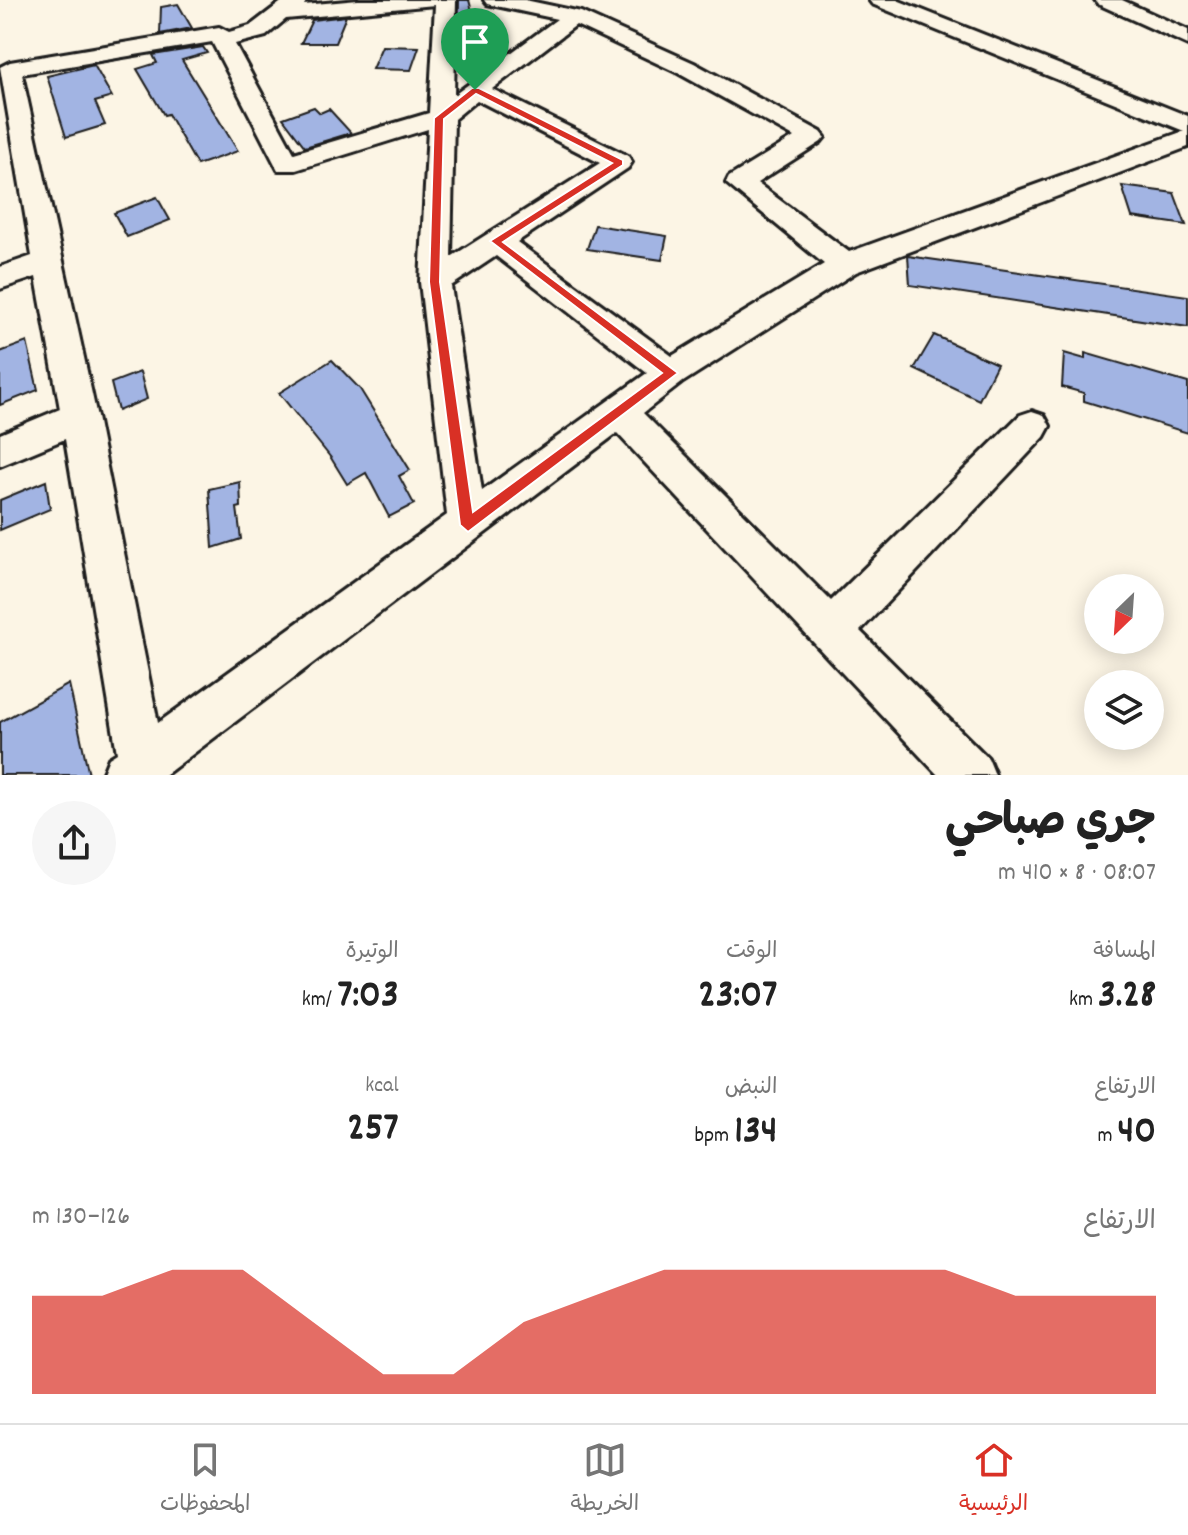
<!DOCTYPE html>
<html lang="ar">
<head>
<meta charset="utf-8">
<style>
  :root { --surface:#fff; --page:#f6f6f6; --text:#222; --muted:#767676; --line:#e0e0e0; --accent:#d93025 }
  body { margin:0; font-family:Dekko,"Playpen Sans Arabic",sans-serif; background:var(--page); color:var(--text); direction:rtl; height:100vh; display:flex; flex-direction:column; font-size:30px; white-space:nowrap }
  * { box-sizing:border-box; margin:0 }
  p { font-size:26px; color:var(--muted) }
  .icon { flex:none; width:44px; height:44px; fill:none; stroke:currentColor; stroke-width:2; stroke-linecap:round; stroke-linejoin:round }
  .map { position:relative; height:775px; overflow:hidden; direction:ltr }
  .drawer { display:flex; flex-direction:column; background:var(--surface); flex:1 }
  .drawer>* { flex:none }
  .needle { width:52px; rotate:205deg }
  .tools { position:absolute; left:1084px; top:574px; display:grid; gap:16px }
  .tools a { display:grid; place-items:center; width:80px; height:80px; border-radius:50%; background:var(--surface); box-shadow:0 4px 20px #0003; font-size:40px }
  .pin { position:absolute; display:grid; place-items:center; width:68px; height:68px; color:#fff; margin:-82px -34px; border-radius:50% 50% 50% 0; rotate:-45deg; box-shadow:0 0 8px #0007 }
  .pin .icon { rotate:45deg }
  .round { display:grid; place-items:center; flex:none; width:84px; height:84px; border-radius:42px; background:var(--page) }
  .summary { display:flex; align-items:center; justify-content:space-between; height:136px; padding:0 32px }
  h1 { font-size:44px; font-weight:700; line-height:60px }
  .figures { display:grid; grid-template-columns:repeat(3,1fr); gap:12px; height:136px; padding:8px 32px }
  .figures div { display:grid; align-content:center }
  .figures b { font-size:40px; font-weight:700 }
  .figures small { font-size:22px; font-weight:400 }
  .figures p { font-size:22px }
  .chart { height:224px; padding:16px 32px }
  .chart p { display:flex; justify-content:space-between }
  .chart svg { width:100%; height:144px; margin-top:8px; fill:var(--accent); opacity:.7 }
  .dock { display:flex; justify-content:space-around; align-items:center; height:112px; border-top:2px solid var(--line); background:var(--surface); font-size:22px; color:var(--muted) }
  .dock a { display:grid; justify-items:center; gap:4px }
  .dock .active { color:var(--accent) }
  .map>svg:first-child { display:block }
  .building { fill:#a2b4e3; stroke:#1c1c1c; stroke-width:2 }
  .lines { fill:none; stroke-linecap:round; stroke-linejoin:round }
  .minor-casing { stroke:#1c1c1c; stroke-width:6 }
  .minor { fill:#fcf5e5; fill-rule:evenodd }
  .route { fill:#d93025; stroke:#fff; stroke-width:2; fill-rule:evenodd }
</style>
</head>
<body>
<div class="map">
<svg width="1188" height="775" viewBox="0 0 1188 775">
  <rect width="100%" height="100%" fill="#fcf5e5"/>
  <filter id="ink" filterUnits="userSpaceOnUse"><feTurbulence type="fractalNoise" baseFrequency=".0125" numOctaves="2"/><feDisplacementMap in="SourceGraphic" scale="16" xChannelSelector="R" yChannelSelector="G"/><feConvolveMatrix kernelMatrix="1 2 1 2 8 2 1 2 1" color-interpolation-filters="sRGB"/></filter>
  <g filter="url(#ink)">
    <g class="building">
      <path d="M459 0H469L482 49 458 52Z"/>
      <path d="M178 4 192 28 160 34 161 7Z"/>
      <path d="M346 16 335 43H301L312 20Z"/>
      <path d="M382 46 419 47 411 70 372 69Z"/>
      <path d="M203 47 207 53 182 60 238 151 197 165 168 114 164 115 137 69 157 63 153 55Z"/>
      <path d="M94 65 112 97 95 102 105 125 66 137 47 76Z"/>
      <path d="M314 107 320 113 329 109 351 133 305 147 283 118Z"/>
      <path d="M1122 186 1174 193 1186 225 1132 217Z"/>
      <path d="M157 197 170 220 127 237 114 213Z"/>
      <path d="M595 225 667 236 662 260 587 249Z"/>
      <path d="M908 256 1188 296V327L910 285Z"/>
      <path d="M934 335 997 364 979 400 914 369Z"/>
      <path d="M27 342 38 390 0 405V352Z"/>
      <path d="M1064 353 1085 359V353L1188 383V433L1084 401V393L1062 387Z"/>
      <path d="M332 360 360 389 410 470 399 476 414 504 389 517 366 473 347 484 331 458 279 393Z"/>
      <path d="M140 372 147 399 118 411 111 383Z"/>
      <path d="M46 481 50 509 0 530V500Z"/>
      <path d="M240 482 241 507 237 508 241 539 213 548 209 489Z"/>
      <path d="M69 684 89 775H0V722Z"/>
    </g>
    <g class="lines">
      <defs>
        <g id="minor">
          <path d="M284 0H307L304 5 358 0H456L454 95 557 19 487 4 484 0H525L581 12 694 63 821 132 825 137 821 142 757 183 849 252 1184 131 872 4 869 0H897L1188 116V147L856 272 683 382 643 413 831 601 1020 415 1032 411 1044 415 1050 426 1044 437 860 631 988 758 995 775H938L617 433 165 775H102L109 758 117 753 65 439 0 466V434L60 409 36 277 0 289V267L32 256 0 67 10 62 219 27 229 32 250 26ZM435 5 429 113 294 153 235 44 266 36 286 19ZM576 25 678 73 794 137 729 177 726 183 824 264 672 356 517 242 628 168 632 162 628 156 492 89ZM212 42 278 170H296L428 129 420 282 447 515 158 723 97 417 22 74ZM477 100 600 163 451 257 454 119ZM496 256 647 373 482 491 451 286Z"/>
          <path d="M1095 0H1122L1188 30V45L1098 4Z"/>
        </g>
      </defs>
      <use href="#minor" class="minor-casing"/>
      <use href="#minor" class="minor"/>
    </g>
  </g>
  <path class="route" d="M472 88H479L623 160V165L503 242 678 373 468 532 460 525 429 282 434 118ZM476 94 612 163 490 241 662 373 473 512 440 282 444 119Z"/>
</svg>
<div class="tools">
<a><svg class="needle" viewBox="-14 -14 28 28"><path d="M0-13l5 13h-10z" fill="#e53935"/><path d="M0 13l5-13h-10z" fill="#767676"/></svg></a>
<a><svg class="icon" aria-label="layers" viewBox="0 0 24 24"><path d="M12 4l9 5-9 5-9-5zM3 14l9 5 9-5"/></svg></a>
</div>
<div class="pin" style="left:475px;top:90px;background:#1e9e55"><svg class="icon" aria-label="arrive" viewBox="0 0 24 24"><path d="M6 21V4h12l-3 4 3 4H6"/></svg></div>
</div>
<section class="drawer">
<div class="summary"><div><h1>جري صباحي</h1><p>08:07 · 8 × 410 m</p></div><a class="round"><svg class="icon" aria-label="share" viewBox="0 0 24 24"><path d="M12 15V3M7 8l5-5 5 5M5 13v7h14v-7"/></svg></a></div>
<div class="figures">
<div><p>المسافة</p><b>3.28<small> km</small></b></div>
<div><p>الوقت</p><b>23:07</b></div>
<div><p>الوتيرة</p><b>7:03<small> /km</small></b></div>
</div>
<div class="figures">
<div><p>الارتفاع</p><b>40<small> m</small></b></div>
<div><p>النبض</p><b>134<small> bpm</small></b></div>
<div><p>kcal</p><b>257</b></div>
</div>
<div class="chart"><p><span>الارتفاع</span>126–130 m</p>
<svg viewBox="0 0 160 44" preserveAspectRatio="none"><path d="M0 44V14L10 14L20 6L30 6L40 22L50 38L60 38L70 22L80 14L90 6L100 6L110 6L120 6L130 6L140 14L150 14L160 14V44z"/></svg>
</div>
</section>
<nav class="dock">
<a class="active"><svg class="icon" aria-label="home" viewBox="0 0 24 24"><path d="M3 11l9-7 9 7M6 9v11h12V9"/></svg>الرئيسية</a>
<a><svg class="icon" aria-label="map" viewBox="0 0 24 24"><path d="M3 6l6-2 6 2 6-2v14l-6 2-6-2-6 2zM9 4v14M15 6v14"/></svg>الخريطة</a>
<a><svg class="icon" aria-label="saved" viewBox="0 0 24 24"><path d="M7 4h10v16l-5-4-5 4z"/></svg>المحفوظات</a>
</nav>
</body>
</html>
